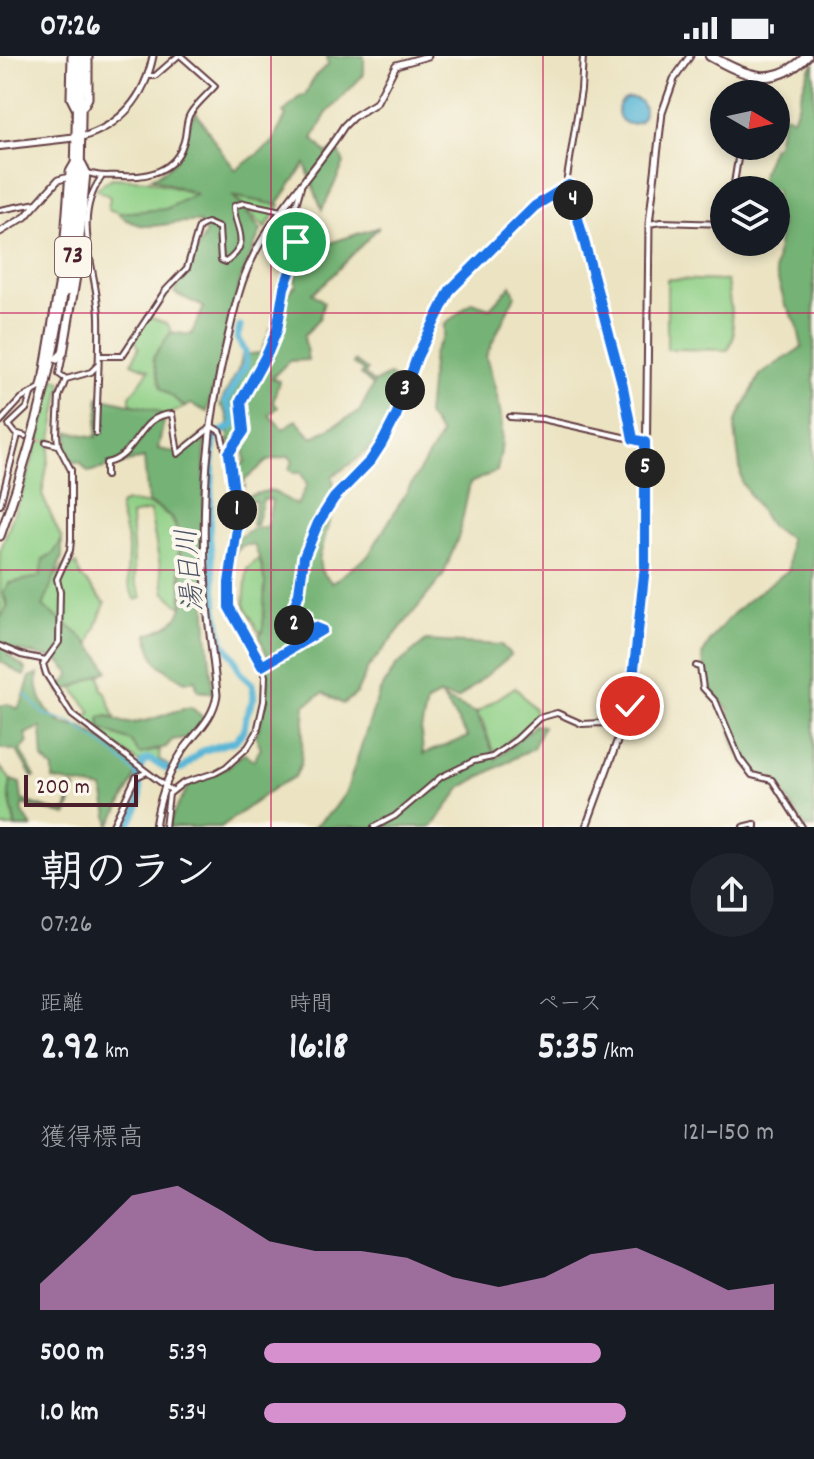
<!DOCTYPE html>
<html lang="ja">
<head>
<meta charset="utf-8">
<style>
  :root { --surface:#171b24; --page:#20242c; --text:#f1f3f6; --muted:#9ea1a6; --accent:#d690ce }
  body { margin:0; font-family:Dekko,"Klee One",sans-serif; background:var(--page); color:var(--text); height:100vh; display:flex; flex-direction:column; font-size:30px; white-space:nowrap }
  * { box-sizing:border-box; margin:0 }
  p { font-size:26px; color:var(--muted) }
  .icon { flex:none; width:44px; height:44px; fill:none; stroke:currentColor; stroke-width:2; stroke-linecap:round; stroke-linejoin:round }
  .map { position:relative; height:771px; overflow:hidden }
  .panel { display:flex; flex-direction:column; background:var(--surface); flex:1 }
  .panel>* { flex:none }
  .needle { width:52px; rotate:99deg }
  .fabs { position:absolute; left:710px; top:24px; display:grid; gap:16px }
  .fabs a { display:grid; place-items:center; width:80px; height:80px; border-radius:50%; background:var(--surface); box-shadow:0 4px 12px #0003; font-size:40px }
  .scale { position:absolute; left:24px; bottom:20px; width:114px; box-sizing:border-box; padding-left:8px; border:4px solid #4a1f2b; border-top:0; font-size:22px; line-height:28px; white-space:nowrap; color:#4a1f2b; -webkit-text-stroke:6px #fbf7ec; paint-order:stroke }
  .pin { position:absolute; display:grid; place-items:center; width:68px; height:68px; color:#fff; margin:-34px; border:4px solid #fff; border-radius:50%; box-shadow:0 2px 8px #0007 }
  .km { position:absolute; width:40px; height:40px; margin:-20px; border-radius:50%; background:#222; color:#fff; font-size:22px; line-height:40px; text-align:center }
  .round { display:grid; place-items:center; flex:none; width:84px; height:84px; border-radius:42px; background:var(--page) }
  .head { display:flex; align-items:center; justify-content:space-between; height:136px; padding:0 40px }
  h1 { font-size:44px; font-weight:700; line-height:60px }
  .metrics { display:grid; grid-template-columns:repeat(3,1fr); gap:12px; height:136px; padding:8px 40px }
  .metrics div { display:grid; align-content:center }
  .metrics b { font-size:40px; font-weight:700 }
  .metrics small { font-size:22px; font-weight:400 }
  .metrics p { font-size:22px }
  .chart { height:224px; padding:16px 40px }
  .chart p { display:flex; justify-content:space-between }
  .chart svg { width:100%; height:144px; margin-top:8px; fill:var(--accent); opacity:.7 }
  ul { padding:0 40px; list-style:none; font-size:26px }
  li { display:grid; grid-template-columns:128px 96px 1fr; align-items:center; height:60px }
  li i { height:20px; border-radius:10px; background:var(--accent) }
  .status { display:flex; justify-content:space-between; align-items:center; height:56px; padding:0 40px; background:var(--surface); direction:ltr }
  .status svg { height:22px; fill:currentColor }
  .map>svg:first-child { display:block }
  .green { fill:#90d087; stroke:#6d7859; stroke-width:2 }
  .forest { fill:#74b274; stroke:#5f6850; stroke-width:2 }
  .water { fill:#58b6d6; stroke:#516a80; stroke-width:2 }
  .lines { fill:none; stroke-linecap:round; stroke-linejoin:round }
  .stream { stroke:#58b6d6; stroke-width:2 }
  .river { stroke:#58b6d6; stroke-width:7 }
  .minor-tunnel { stroke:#cbbca3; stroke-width:4; stroke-dasharray:4 2; stroke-linecap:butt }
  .minor-casing { stroke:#623c42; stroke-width:8 }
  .tertiary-casing { stroke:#623c42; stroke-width:9 }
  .secondary-casing { stroke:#623c42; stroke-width:10 }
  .primary-casing { stroke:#623c42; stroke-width:11 }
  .trunk-casing { stroke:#623c42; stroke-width:12 }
  .minor { stroke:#fff; stroke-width:4 }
  .tertiary { stroke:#fff; stroke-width:5 }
  .secondary { stroke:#fff; stroke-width:6 }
  .primary { stroke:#fff; stroke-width:7 }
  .trunk { stroke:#fff; stroke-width:8 }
  .route-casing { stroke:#fff; stroke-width:16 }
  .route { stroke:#1a73e8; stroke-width:10 }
  .grid { fill:none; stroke:#c2185b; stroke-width:2; stroke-opacity:0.55 }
  .labels { text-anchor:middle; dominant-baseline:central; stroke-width:8; stroke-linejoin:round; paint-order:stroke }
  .shield { fill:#fbf7ec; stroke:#7f6065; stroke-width:2 }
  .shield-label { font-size:24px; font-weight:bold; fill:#4a1f2b }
  .water-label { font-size:28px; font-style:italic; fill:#4f5467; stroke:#fbf7ec }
</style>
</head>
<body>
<div class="status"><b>07:26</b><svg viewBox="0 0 49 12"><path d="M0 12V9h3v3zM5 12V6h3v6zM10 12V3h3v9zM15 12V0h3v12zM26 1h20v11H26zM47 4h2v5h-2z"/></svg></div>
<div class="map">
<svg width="814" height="771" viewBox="0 0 814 771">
  <rect width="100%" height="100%" fill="#fbf7ec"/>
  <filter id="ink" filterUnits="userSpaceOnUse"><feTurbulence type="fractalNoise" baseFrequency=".0125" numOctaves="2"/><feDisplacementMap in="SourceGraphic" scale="16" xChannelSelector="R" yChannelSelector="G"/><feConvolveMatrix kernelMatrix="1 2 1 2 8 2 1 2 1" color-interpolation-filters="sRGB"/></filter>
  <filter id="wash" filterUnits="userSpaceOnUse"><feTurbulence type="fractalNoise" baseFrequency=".006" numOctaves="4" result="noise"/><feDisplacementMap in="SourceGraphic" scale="32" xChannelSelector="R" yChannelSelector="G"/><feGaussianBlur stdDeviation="1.8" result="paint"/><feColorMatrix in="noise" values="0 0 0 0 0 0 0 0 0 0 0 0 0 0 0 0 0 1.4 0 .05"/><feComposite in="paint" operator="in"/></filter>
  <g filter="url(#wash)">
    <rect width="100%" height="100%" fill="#ebe3c1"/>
    <g class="green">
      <path d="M112 122 148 124 196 138 166 153 119 157 108 153 110 141 96 133Z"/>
      <path d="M234 141 280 149 265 172Z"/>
      <path d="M667 223 727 225 734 280 728 294 667 293Z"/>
      <path d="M150 261 168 268 171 276 153 302 164 334 185 351 165 360 155 354 130 348V340L149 314 132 307 139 291 134 283Z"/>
      <path d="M55 323 62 325 42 439 62 484 40 521 3 537 7 552 0 563V495L28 420Z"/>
      <path d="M127 446C149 447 168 451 177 474L182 552 165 537 150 455 131 459 135 525 142 542 136 544C124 527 128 512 128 492 127 479 122 465 119 453L121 448Z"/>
      <path d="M259 502 265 526 263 576 258 575 244 548 247 513Z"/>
      <path d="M76 508 81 520 105 547 89 590 43 551 53 522 65 509Z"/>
      <path d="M100 618 102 634 105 635 115 661 107 660 101 673 132 685 139 698 160 694 159 703 169 710 149 702 138 706 85 666 91 656 73 632Z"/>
      <path d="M515 631 535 653V662L494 698 483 667 476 657Z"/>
      <path d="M0 711 11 724 9 738 15 771H0Z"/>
    </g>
    <g class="forest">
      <path d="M327 0H364V18L326 58 313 83 327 98 337 90 344 108 322 154 305 108 277 149 233 140 261 174 240 225 207 356 191 348 185 351 161 332 153 302 171 276 191 279 204 251 174 237 206 177 199 166C166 163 150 181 119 159L120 157 166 153 196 138 152 122C172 111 181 102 187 79 189 70 190 63 196 56L223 98 236 114 271 88 286 60 283 57 300 40 305 39 315 20 328 9Z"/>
      <path d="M814 7V771H805L776 724C771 722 762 721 757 718 735 705 729 674 728 652L711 639 702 599C723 560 753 540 789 514V482L771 471 742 427 735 373 736 365 760 319 802 291 797 268 785 248 775 214 781 165 776 161V134H762L761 120 773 90H776L784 58 793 63C800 47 804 19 814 7Z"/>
      <path d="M379 171 324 228 312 237 324 246 319 263 304 280 308 304 289 305 272 322 279 325 273 347 278 351 269 359 283 373 296 364 312 382 359 356 373 330 361 319 363 315 353 308 354 305 367 314 365 319 374 327 389 319 397 324C397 332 399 342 397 350 391 379 356 406 332 420L336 439 319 504 321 515 332 527 368 500 441 379 427 359 433 298 444 279V269L472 246 490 252 511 229 515 239 486 300C498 344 509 369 497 415L470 427 459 479 443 520 368 612 356 638 343 648 323 637 305 649 301 707 295 721 277 730 221 771H169C172 754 182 745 188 730L229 710 244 697 254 704 261 692 256 681 265 649 268 603 259 578 263 576 265 526 262 509 254 489H243L236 496 238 482 253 472 267 471 272 444 263 443 256 469H252L256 445 244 444 243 441 271 434 297 449 307 429 301 417H294L289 413 293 406 289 400 267 405 244 425 245 431 237 437 234 430 239 423 240 409 245 406 244 383 233 386 230 392C227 376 233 361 220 349 226 332 241 317 242 299L261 297 284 241 296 229 295 219 291 216 298 201 312 199 333 186Z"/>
      <path d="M98 341 155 354 165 360 158 393 179 397 205 377 203 497 207 576 213 637 198 635 195 624 185 626C162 612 150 607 148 578 162 573 176 568 182 552 185 544 179 472 174 465 168 457 157 450 148 447L144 402 88 416 80 406H69L66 394 69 376 96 381 99 352Z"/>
      <path d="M62 484V501L43 551C67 569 95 587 108 615L61 637 58 632 69 622 70 617 57 603 10 593 8 599 26 613 24 620 0 605V563L8 549 3 537 9 527 40 521 43 503 53 498Z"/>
      <path d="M426 585 501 589 511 599 458 643 440 639 427 646 421 674 423 698 468 681 443 642 476 657 496 703 535 669 543 670 533 692 463 730 432 771H314L333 754 346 736 379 637 396 610Z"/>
      <path d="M38 618C35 636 45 659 62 667 70 670 79 670 86 674 105 684 122 698 136 714L133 726 110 770 103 733 53 724V713L43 703 41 671 25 678 28 686 21 694 35 721H32L17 695 0 692V650L8 648 17 653 22 646 30 621Z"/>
      <path d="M191 651 206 664 188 684 185 682 172 684 166 691 139 698 131 685 101 673 99 662C112 657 117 667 129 667 150 667 170 655 191 651Z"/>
      <path d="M11 724 20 727 22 744 56 755H66L73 731 75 732 67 759 22 748 23 757 32 771H16L9 738Z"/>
    </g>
    <circle class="water" cx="631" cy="55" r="13"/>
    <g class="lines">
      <path class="stream" d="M25 638 43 658 71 666 114 697 134 716 137 725H141"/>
      <path class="river" d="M128 771 140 746 139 715 143 706 149 703 169 714 182 713 202 695 235 685 244 674 246 660 254 641 252 628 241 618 234 602 222 585 216 553 209 475 214 383 215 379 233 370 235 366 226 345 246 308 245 295 237 282 240 271"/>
    </g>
  </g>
  <g filter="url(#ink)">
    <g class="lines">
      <path class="minor-tunnel" d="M25 380 46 386"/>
      <defs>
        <g id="minor">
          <path d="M583 0 581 34 567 122 623 331 633 383"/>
          <path d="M149 20H155L178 0"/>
          <path d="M747 38 751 19"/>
          <path d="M86 116C100 122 108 119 122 120 147 122 175 115 183 88 187 79 185 66 190 58 196 48 208 38 215 30L181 0"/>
          <path d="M733 134 740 90"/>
          <path d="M0 154 37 147"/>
          <path d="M649 168 661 166 724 168"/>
          <path d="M63 299 59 318 66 323"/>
          <path d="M99 300H122L165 235 187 212 199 171 207 167 219 172 221 204 226 206C254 186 233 171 234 150L244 147 281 155"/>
          <path d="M97 310 91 316 66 323 59 341 57 378 58 389 71 414V484L70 494 57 523 60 536 59 586 43 608 46 618 72 659 172 735"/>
          <path d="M510 361 542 363 645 386"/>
          <path d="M0 366 21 343 40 332 43 319"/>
          <path d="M96 377C97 338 100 299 99 260 97 215 71 163 101 122"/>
          <path d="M25 380 15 377 9 369 27 352 31 338"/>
          <path d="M46 386 58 389"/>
          <path d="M229 397 244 375 241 345 268 296 277 274 284 232 294 205 296 186 292 163 301 131"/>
          <path d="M106 420V407C139 400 137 359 172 358L178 398 209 373"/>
          <path d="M0 449 18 379"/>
          <path d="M0 590 21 599 46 604"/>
          <path d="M262 610 322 574 315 571 291 578 285 577 306 560 304 558 292 557 299 537 304 501 318 467 334 442 371 404 382 387 396 360 421 294 450 234 535 150 569 129"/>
          <path d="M696 610 700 611 703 632 716 646 740 703 752 719 772 724 802 771"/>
          <path d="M112 771 136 721 145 717"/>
          <path d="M165 771 169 738 183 727 215 717 226 711 248 691 257 676 264 645 265 620 262 610 229 551V527L238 466 229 397 225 393 221 376 211 370"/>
          <path d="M374 771 395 760 441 721 474 705 492 701 517 683 539 662 557 657 582 668 602 667 623 669"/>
          <path d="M743 771 755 768V771"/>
        </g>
        <g id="tertiary">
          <path d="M82 81C122 69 145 40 153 0"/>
          <path d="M0 176 25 161 58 124 69 121"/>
          <path d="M155 771C159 743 168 717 184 693 198 674 213 663 217 639 214 605 208 571 206 536 201 447 206 368 228 281 234 256 239 229 251 205 274 155 315 116 344 70L353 61 376 47 396 9 428 0"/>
          <path d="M586 771 630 650 633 634 645 510 649 168 662 57 674 23 690 0"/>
        </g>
        <path id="secondary" d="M0 90 78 81"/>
        <g id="primary">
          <path d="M72 0 71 42 75 50"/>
          <path d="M84 49 88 42V0"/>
          <path d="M64 196 70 116 74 109"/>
          <path d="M69 236 80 125 82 0"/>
          <path d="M57 303 63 297 77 214 86 116 82 108"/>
          <path d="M46 326 44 319 62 212"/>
          <path d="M0 480C37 378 63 273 72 165 77 110 76 55 77 0"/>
        </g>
        <path id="trunk" d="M710 0C746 20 774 33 807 0"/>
      </defs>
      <use href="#minor" class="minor-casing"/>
      <use href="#tertiary" class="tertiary-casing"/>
      <use href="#secondary" class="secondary-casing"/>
      <use href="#primary" class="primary-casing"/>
      <use href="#trunk" class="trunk-casing"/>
      <use href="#minor" class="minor"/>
      <use href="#tertiary" class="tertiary"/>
      <use href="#secondary" class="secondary"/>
      <use href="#primary" class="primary"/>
      <use href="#trunk" class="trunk"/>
    </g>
  </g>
  <g class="lines" filter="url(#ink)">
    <defs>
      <path id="route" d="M296 186 294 205 284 232 277 274 268 296 241 345 244 375 229 397 238 466 229 527V551L262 610 322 574 315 571 291 578 285 577 306 560 304 558 292 557 299 537 304 501 318 467 334 442 371 404 382 387 396 360 417 301 450 234 535 150 569 129 623 331 633 383 645 386V510L630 650"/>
    </defs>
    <use href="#route" class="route-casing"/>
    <use href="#route" class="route"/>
  </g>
  <path class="grid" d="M271 0V771M543 0V771M0 257H814M0 514H814"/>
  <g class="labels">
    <rect class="shield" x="55" y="181" width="36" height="40" rx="6"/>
    <g class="shield-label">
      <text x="73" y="201">73</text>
    </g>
    <g class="water-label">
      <text transform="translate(193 514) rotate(-95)">湯日川</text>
    </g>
  </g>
</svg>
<div class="fabs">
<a><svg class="needle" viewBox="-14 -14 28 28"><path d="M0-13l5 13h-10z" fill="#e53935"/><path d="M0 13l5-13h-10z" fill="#9ea1a6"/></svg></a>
<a><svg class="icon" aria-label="layers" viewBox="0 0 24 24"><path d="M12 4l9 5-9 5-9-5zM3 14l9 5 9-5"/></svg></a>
</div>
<div class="scale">200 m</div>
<div class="pin" style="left:296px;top:186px;background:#1e9e55"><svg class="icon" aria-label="arrive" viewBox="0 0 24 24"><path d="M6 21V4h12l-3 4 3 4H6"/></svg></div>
<div class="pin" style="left:630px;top:650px;background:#d93025"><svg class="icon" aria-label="check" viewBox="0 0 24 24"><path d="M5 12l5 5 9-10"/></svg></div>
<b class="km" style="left:237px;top:454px">1</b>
<b class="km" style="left:294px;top:569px">2</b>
<b class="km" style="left:405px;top:334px">3</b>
<b class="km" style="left:573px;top:144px">4</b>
<b class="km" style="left:645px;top:412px">5</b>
</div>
<section class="panel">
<div class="head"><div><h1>朝のラン</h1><p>07:26</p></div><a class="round"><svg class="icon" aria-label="share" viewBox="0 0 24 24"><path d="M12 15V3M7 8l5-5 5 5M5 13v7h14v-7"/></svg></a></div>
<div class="metrics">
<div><p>距離</p><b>2.92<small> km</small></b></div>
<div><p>時間</p><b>16:18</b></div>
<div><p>ペース</p><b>5:35<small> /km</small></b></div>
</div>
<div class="chart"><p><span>獲得標高</span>121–150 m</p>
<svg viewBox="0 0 160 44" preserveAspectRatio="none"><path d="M0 44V36L10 23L20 9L30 6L40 14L50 23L60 26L70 26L80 28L90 34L100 37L110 34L120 27L130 25L140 31L150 38L160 36V44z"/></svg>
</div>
<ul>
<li><b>500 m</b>5:39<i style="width:66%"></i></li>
<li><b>1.0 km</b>5:34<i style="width:71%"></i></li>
</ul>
</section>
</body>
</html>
